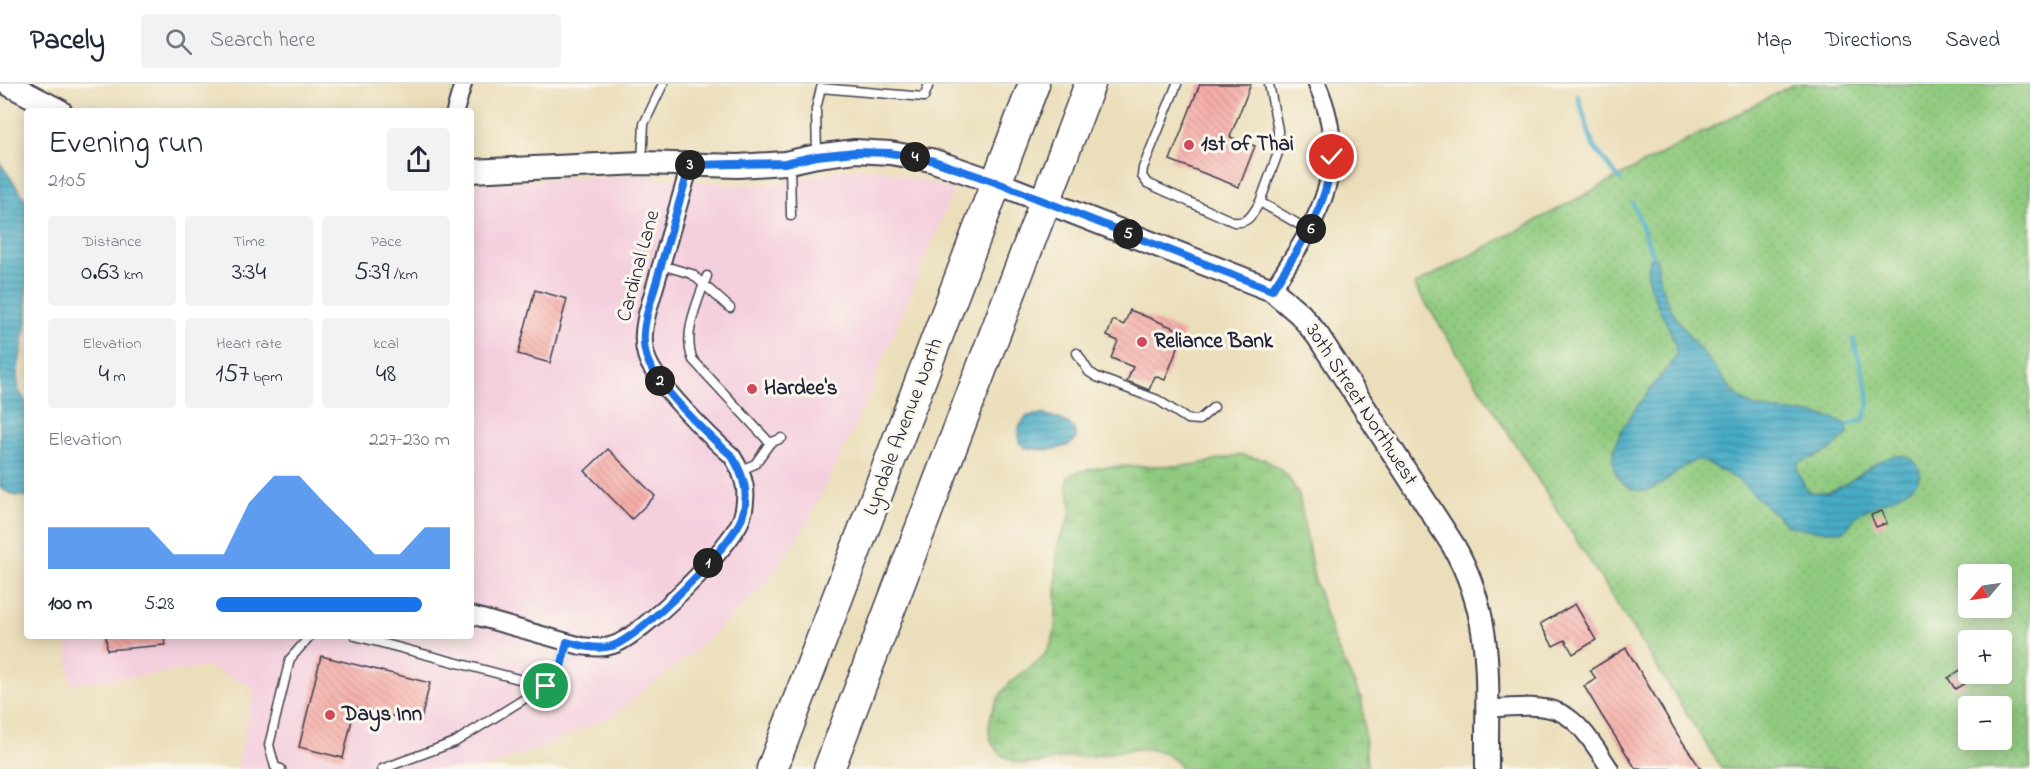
<!DOCTYPE html>
<html lang="en">
<head>
<meta charset="utf-8">
<style>
  :root { --surface:#fff; --page:#f2f2f3; --text:#1f2937; --muted:#747a83; --line:#e0e1e3; --accent:#1a73e8 }
  body { margin:0; font-family:"Indie Flower",sans-serif; background:var(--page); color:var(--text); height:100vh; display:flex; flex-direction:column; font-size:22px; white-space:nowrap }
  * { box-sizing:border-box; margin:0 }
  p { font-size:20px; color:var(--muted) }
  .icon { flex:none; width:33px; height:33px; fill:none; stroke:currentColor; stroke-width:2; stroke-linecap:round; stroke-linejoin:round }
  .map { position:relative; flex:1; overflow:hidden }
  .panel { position:absolute; left:24px; top:24px; width:450px; height:531px; display:flex; flex-direction:column; background:var(--surface); border-radius:6px; box-shadow:0 3px 15px #0003 }
  .panel>* { flex:none }
  .needle { width:39px; rotate:241deg }
  .tools { position:absolute; left:1958px; top:480px; display:grid; gap:12px }
  .tools a { display:grid; place-items:center; width:54px; height:54px; border-radius:6px; background:var(--surface); box-shadow:0 3px 15px #0003; font-size:30px }
  .pin { position:absolute; display:grid; place-items:center; width:51px; height:51px; color:#fff; margin:-26px; border:3px solid #fff; border-radius:50%; box-shadow:0 2px 6px #0007 }
  .km { position:absolute; width:30px; height:30px; margin:-15px; border-radius:50%; background:#222; color:#fff; font-size:16px; line-height:30px; text-align:center }
  .round { display:grid; place-items:center; flex:none; width:63px; height:63px; border-radius:6px; background:var(--page) }
  .head { display:flex; align-items:center; justify-content:space-between; height:102px; padding:0 24px }
  h1 { font-size:33px; font-weight:600; line-height:45px }
  .stats { display:grid; grid-template-columns:repeat(3,1fr); gap:9px; height:102px; padding:6px 24px }
  .stats div { display:grid; align-content:center; border-radius:6px; background:var(--page); text-align:center }
  .stats b { font-size:26px; font-weight:600 }
  .stats small { font-size:16px; font-weight:400 }
  .stats p { font-size:16px }
  .chart { height:168px; padding:12px 24px }
  .chart p { display:flex; justify-content:space-between }
  .chart svg { width:100%; height:108px; margin-top:6px; fill:var(--accent); opacity:.7 }
  ul { padding:0 24px; list-style:none; font-size:20px }
  li { display:grid; grid-template-columns:96px 72px 1fr; align-items:center; height:45px }
  li i { height:15px; border-radius:8px; background:var(--accent) }
  header { display:flex; align-items:center; gap:36px; box-sizing:border-box; height:84px; padding:0 30px; background:var(--surface); border-bottom:2px solid var(--line) }
  header strong { font-size:28px }
  nav { display:flex; gap:33px; margin-inline-start:auto; font-size:21px }
  .search { width:420px; height:54px; background:var(--page); display:flex; align-items:center; gap:15px; box-sizing:border-box; padding:0 21px; border-radius:6px; color:var(--muted); font-size:22px }
  .map>svg:first-child { display:block }
  .built { fill:#f4cfde }
  .grass { fill:url(#grass-dots); stroke:#59765d; stroke-width:1.5; fill-rule:evenodd }
  .wetland { fill:url(#wetland-marsh); stroke:#59765d; stroke-width:1.5 }
  .water { fill:url(#water-rules); stroke:#346780; stroke-width:1.5 }
  .lines { fill:none; stroke-linecap:round; stroke-linejoin:round }
  .stream { stroke:#47acc6; stroke-width:4.5 }
  .building { fill:url(#building-back-hatch) }
  .lane-casing { stroke:#403e4e; stroke-width:11 }
  .street-casing { stroke:#403e4e; stroke-width:20 }
  .secondary-casing { stroke:#403e4e; stroke-width:26 }
  .highway-casing { stroke:#403e4e; stroke-width:33 }
  .lane { stroke:#fff; stroke-width:8 }
  .street { stroke:#fff; stroke-width:16 }
  .secondary { stroke:#fff; stroke-width:22 }
  .highway { stroke:#fff; stroke-width:30 }
  .route-casing { stroke:#fff; stroke-width:12 }
  .route { stroke:#1a73e8; stroke-width:8 }
  .poi-dot { fill:#d1495b; stroke:#fbf7ec; stroke-width:2 }
  .labels { text-anchor:middle; dominant-baseline:central; stroke-width:6; stroke-linejoin:round; paint-order:stroke }
  .poi-label { font-size:21px; font-weight:bold; fill:#22223b; stroke:#fbf7ec; text-anchor:start }
  .street-label { font-size:21px; fill:#22223b; stroke:#fbf7ec }
</style>
</head>
<body>
<header>
<strong>Pacely</strong>
<div class="search"><svg class="icon" aria-label="search" viewBox="0 0 24 24"><circle cx="10" cy="10" r="6"/><path d="M15 15l6 6"/></svg>Search here</div>
<nav><a>Map</a><a>Directions</a><a>Saved</a></nav>
</header>
<div class="map">
<svg width="2030" height="685" viewBox="0 0 2030 685">
  <defs>
    <pattern id="grass-dots" width="8" height="8" patternUnits="userSpaceOnUse" patternTransform="scale(1.5)"><rect width="8" height="8" fill="#90ca7f"/><path d="M2 2h.1M6 6h.1" fill="none" stroke="#7cad6f" stroke-width="1.8" stroke-linecap="round"/></pattern>
    <pattern id="wetland-marsh" width="20" height="14" patternUnits="userSpaceOnUse" patternTransform="scale(1.5)"><rect width="20" height="14" fill="#90ca7f"/><path d="M1 5h8M5 5V1M11 12h8M15 12V8" fill="none" stroke="#7cad6f"/></pattern>
    <pattern id="water-rules" width="6" height="5" patternUnits="userSpaceOnUse" patternTransform="scale(1.5)"><rect width="6" height="5" fill="#47acc6"/><path d="M0 2.5h6" fill="none" stroke="#3b8ca2"/></pattern>
    <pattern id="building-back-hatch" width="6" height="6" patternUnits="userSpaceOnUse" patternTransform="scale(1.5)"><rect width="6" height="6" fill="#f5ada8"/><path d="M-1 5l2 2M0 0l6 6M5-1l2 2" fill="none" stroke="#d29592"/></pattern>
  </defs>
  <rect width="100%" height="100%" fill="#fbf7ec"/>
  <filter id="ink" filterUnits="userSpaceOnUse"><feTurbulence type="fractalNoise" baseFrequency=".0167" numOctaves="2"/><feDisplacementMap in="SourceGraphic" scale="12" xChannelSelector="R" yChannelSelector="G"/><feConvolveMatrix kernelMatrix="1 2 1 2 8 2 1 2 1" color-interpolation-filters="sRGB"/></filter>
  <filter id="wash" filterUnits="userSpaceOnUse"><feTurbulence type="fractalNoise" baseFrequency=".008" numOctaves="4" result="noise"/><feDisplacementMap in="SourceGraphic" scale="24" xChannelSelector="R" yChannelSelector="G"/><feGaussianBlur stdDeviation="1.35" result="paint"/><feColorMatrix in="noise" values="0 0 0 0 0 0 0 0 0 0 0 0 0 0 0 0 0 1.4 0 .05"/><feComposite in="paint" operator="in"/></filter>
  <g filter="url(#wash)">
    <rect width="100%" height="100%" fill="#ebdeba"/>
    <path class="built" d="M846 85H879L954 105 859 334 808 437 767 498 699 563 613 631 541 664 480 685H237L254 604 209 583 71 600 66 552H471V100L630 91 738 101H775Z"/>
    <path class="grass" d="M1794 0H2030V685H1722L1414 201ZM1968 490H2001V524H1968ZM1968 556H2001V590H1968ZM1968 622H2001V656H1968Z"/>
    <path class="wetland" d="M1241 371 1266 376 1276 383 1287 391 1299 411 1314 494 1335 559 1362 616 1367 685H1182C1162 654 1123 667 1094 672 1082 673 1070 672 1058 675 1034 681 1014 685 996 665 980 644 995 615 1010 599 1023 586 1042 579 1050 562 1061 542 1053 489 1058 463 1060 449 1071 439 1071 424 1071 414 1065 403 1068 393 1090 377 1163 384 1192 381 1209 379 1224 373 1241 371Z"/>
    <g class="water">
      <path d="M0 79 27 117V237L17 290 19 307 27 320V413L16 412 0 404Z"/>
      <path d="M1653 171 1657 176C1659 220 1686 249 1712 280 1725 295 1733 314 1753 322 1782 333 1816 323 1847 341L1848 350 1831 366 1798 379 1797 386 1807 407C1843 417 1862 378 1895 372 1902 371 1908 372 1913 376 1941 404 1873 420 1860 429 1853 434 1850 442 1844 447H1823L1788 442 1737 395 1699 375C1677 382 1667 401 1648 406 1640 408 1632 406 1626 401 1583 368 1658 302 1676 272 1679 244 1631 196 1653 171Z"/>
      <path d="M1042 330C1057 335 1076 336 1076 355 1065 368 1039 367 1024 363L1019 358V343L1027 332Z"/>
    </g>
    <g class="lines">
      <g class="stream">
        <path d="M1578 12 1593 62 1620 96"/>
        <path d="M1633 119 1653 171"/>
        <path d="M1847 341 1863 336 1869 320 1867 304 1853 255"/>
      </g>
    </g>
    <g id="blocks">
      <g class="building">
        <path d="M1200 0H1251L1230 53 1255 62 1239 103 1170 76Z"/>
        <path d="M535 206 567 215 550 279 518 270Z"/>
        <path d="M1130 226 1184 248 1165 296 1155 292 1149 306 1127 297 1133 283 1111 274 1118 257 1107 252 1113 236 1124 241Z"/>
        <path d="M608 365 655 412 632 435 585 387Z"/>
        <path d="M1882 427 1887 439 1876 443 1871 431Z"/>
        <path d="M1575 520 1596 556 1573 570 1565 556 1553 562 1540 540Z"/>
        <path d="M106 552H164L165 561 107 566Z"/>
        <path d="M1626 564 1678 651 1701 685H1636L1602 632 1584 602 1596 595 1590 586Z"/>
        <path d="M321 572 430 599 420 639 355 623 343 674 299 663Z"/>
        <path d="M1960 586 1967 598 1955 605 1948 594Z"/>
      </g>
    </g>
  </g>
  <g filter="url(#ink)">
    <use href="#blocks" fill-opacity="0" stroke="#403e4e" stroke-width="1.5"/>
    <g class="lines">
      <defs>
        <g id="lane">
          <path d="M1177 0 1143 84 1142 92 1147 99 1234 138C1249 140 1253 129 1260 118L1310 147"/>
          <path d="M817 71 816 25 821 4 924 13 929 0"/>
          <path d="M642 79 644 40 663 0"/>
          <path d="M790 79 791 132"/>
          <path d="M1260 118 1278 69V46L1269 0"/>
          <path d="M661 181 692 190 730 224"/>
          <path d="M707 192C698 217 682 250 693 276L770 359"/>
          <path d="M1077 269 1089 288 1097 293 1158 316 1187 335 1199 336 1214 323"/>
          <path d="M741 386 755 380 770 359 782 354"/>
          <path d="M355 552 545 602 455 658 382 685"/>
          <path d="M545 602 558 596 567 558"/>
          <path d="M281 685 275 683 269 661 290 575 310 552"/>
        </g>
        <g id="street">
          <path d="M455 27 463 0"/>
          <path d="M1272 206C1317 136 1354 85 1317 0"/>
          <path d="M471 531 581 562C592 563 602 565 613 561 641 553 734 461 742 433 749 410 745 392 732 372 710 353 653 298 646 271 642 257 644 244 647 230L690 81"/>
          <path d="M1486 625C1561 619 1569 621 1610 685"/>
        </g>
        <g id="secondary">
          <path d="M8 0 60 27"/>
          <path d="M471 87 642 79 738 82 785 79 817 72 855 67 890 69 931 76 995 98 1272 206 1300 230 1318 252 1453 461C1496 536 1486 602 1487 685"/>
        </g>
        <g id="highway">
          <path d="M772 685 1034 0"/>
          <path d="M829 685 1090 0"/>
        </g>
      </defs>
      <use href="#lane" class="lane-casing"/>
      <use href="#street" class="street-casing"/>
      <use href="#secondary" class="secondary-casing"/>
      <use href="#highway" class="highway-casing"/>
      <use href="#lane" class="lane"/>
      <use href="#street" class="street"/>
      <use href="#secondary" class="secondary"/>
      <use href="#highway" class="highway"/>
    </g>
  </g>
  <g class="lines" filter="url(#ink)">
    <defs>
      <path id="route" d="M546 602 558 596 567 558C582 562 597 566 612 562 640 554 733 461 742 433 750 411 744 392 732 372 710 353 652 298 646 271 642 257 644 244 647 230L690 81 785 79 817 72 855 68 890 69 931 76 995 98 1272 206C1300 163 1327 125 1332 73"/>
    </defs>
    <use href="#route" class="route-casing"/>
    <use href="#route" class="route"/>
  </g>
  <g class="poi-dot">
    <circle cx="1189" cy="61" r="6"/>
    <circle cx="1142" cy="258" r="6"/>
    <circle cx="752" cy="305" r="6"/>
    <circle cx="330" cy="631" r="6"/>
  </g>
  <g class="labels">
    <g class="poi-label">
      <text x="1201" y="61">1st of Thai</text>
      <text x="1154" y="258">Reliance Bank</text>
      <text x="764" y="305">Hardee's</text>
      <text x="342" y="631">Days Inn</text>
    </g>
    <g class="street-label">
      <text transform="translate(639 182) rotate(-75)">Cardinal Lane</text>
      <text transform="translate(1361 321) rotate(57)">30th Street Northwest</text>
      <text transform="translate(904 343) rotate(-69)">Lyndale Avenue North</text>
    </g>
  </g>
</svg>
<div class="tools">
<a><svg class="needle" viewBox="-14 -14 28 28"><path d="M0-13l5 13h-10z" fill="#e53935"/><path d="M0 13l5-13h-10z" fill="#747a83"/></svg></a>
<a>+</a>
<a>−</a>
</div>
<div class="pin" style="left:546px;top:602px;background:#1e9e55"><svg class="icon" aria-label="arrive" viewBox="0 0 24 24"><path d="M6 21V4h12l-3 4 3 4H6"/></svg></div>
<div class="pin" style="left:1332px;top:73px;background:#d93025"><svg class="icon" aria-label="check" viewBox="0 0 24 24"><path d="M5 12l5 5 9-10"/></svg></div>
<b class="km" style="left:708px;top:479px">1</b>
<b class="km" style="left:660px;top:297px">2</b>
<b class="km" style="left:690px;top:81px">3</b>
<b class="km" style="left:915px;top:73px">4</b>
<b class="km" style="left:1128px;top:150px">5</b>
<b class="km" style="left:1311px;top:145px">6</b>
<section class="panel">
<div class="head"><div><h1>Evening run</h1><p>21:05</p></div><a class="round"><svg class="icon" aria-label="share" viewBox="0 0 24 24"><path d="M12 15V3M7 8l5-5 5 5M5 13v7h14v-7"/></svg></a></div>
<div class="stats">
<div><p>Distance</p><b>0.63<small> km</small></b></div>
<div><p>Time</p><b>3:34</b></div>
<div><p>Pace</p><b>5:39<small> /km</small></b></div>
</div>
<div class="stats">
<div><p>Elevation</p><b>4<small> m</small></b></div>
<div><p>Heart rate</p><b>157<small> bpm</small></b></div>
<div><p>kcal</p><b>48</b></div>
</div>
<div class="chart"><p><span>Elevation</span>227–230 m</p>
<svg viewBox="0 0 160 44" preserveAspectRatio="none"><path d="M0 44V27L10 27L20 27L30 27L40 27L50 38L60 38L70 38L80 17L90 6L100 6L110 17L120 27L130 38L140 38L150 27L160 27V44z"/></svg>
</div>
<ul>
<li><b>100 m</b>5:28<i style="width:88%"></i></li>
</ul>
</section>
</div>
</body>
</html>
